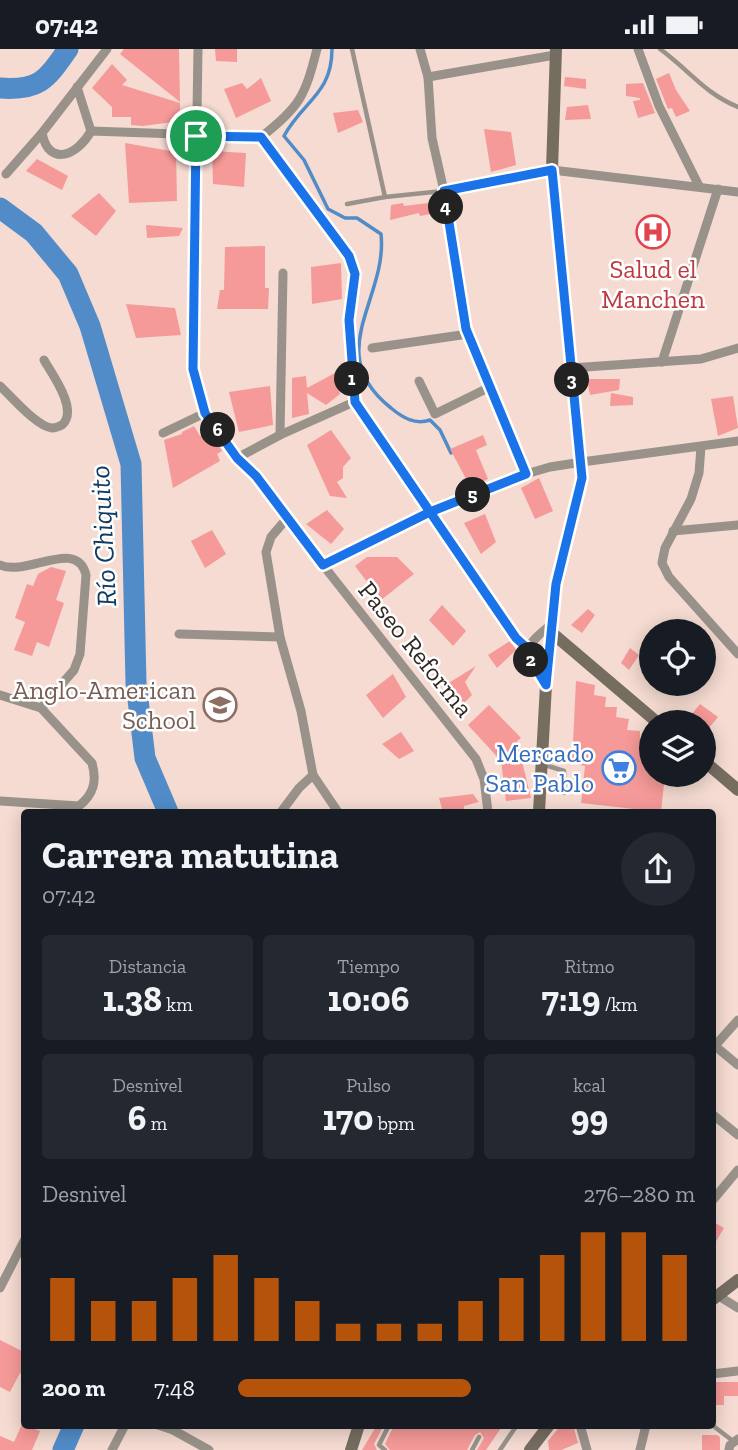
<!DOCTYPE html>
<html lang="es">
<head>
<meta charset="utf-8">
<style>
  :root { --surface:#171b24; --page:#242831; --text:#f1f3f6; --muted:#9ea1a6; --accent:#b45309 }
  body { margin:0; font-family:"Zilla Slab",serif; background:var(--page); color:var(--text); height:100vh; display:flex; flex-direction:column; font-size:26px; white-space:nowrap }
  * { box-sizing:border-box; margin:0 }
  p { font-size:23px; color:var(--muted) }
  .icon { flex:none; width:38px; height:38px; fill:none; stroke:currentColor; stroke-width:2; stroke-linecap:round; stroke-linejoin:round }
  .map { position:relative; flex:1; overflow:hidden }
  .drawer { position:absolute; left:21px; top:760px; width:695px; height:620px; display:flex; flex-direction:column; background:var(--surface); border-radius:7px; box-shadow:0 4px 18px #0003 }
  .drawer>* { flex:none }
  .tools { position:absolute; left:639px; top:570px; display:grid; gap:14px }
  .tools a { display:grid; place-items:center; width:77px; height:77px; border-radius:50%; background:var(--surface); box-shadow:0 4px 18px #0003; font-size:35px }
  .pin { position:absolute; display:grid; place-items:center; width:60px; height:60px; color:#fff; margin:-30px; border:4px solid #fff; border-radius:50%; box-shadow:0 2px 7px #0007 }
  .km { position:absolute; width:35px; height:35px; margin:-18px; border-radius:50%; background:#222; color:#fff; font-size:19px; line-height:35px; text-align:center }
  .round { display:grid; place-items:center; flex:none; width:74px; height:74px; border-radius:37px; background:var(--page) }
  .head { display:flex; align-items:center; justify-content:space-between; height:119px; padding:0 21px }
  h1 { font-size:38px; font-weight:800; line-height:52px }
  .metrics { display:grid; grid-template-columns:repeat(3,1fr); gap:10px; height:119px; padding:7px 21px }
  .metrics div { display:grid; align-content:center; border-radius:7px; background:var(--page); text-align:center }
  .metrics b { font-size:35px; font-weight:800 }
  .metrics small { font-size:19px; font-weight:400 }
  .metrics p { font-size:19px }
  .chart { height:196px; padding:14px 21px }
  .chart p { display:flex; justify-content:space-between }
  .chart svg { width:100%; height:126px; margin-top:7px; stroke:var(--accent); stroke-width:6 }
  ul { padding:0 21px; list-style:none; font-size:23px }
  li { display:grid; grid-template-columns:112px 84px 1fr; align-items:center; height:52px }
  li i { height:18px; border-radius:9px; background:var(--accent) }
  .status { display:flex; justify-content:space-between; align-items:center; height:49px; padding:0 35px; background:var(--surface); direction:ltr }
  .status svg { height:19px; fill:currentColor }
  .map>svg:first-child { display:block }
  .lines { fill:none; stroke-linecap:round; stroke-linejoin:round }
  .stream { stroke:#518cc8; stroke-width:3.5 }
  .river { stroke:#518cc8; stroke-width:21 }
  .building { fill:#f59a98 }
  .lane { stroke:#99928a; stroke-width:4.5 }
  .street { stroke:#99928a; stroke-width:9 }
  .secondary { stroke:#766d61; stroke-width:12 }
  .route-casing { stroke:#fff; stroke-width:14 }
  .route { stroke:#1a73e8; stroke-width:9 }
  .labels { text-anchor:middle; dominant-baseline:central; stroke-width:5; stroke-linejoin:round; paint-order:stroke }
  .health-label { font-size:26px; fill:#be3a42; stroke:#fff }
  .street-label { font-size:26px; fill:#312824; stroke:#fff }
  .education-label { font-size:26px; fill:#785e54; stroke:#fff; text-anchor:end }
  .shop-label { font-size:26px; fill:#366cbe; stroke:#fff; text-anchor:end }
  .water-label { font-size:28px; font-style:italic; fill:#103b63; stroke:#fff }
</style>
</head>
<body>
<div class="status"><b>07:42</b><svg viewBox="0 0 49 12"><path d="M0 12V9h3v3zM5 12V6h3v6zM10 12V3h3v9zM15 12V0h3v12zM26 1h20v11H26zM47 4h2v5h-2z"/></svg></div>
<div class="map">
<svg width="738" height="1401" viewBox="0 0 738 1401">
  <rect width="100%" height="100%" fill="#f5dbd1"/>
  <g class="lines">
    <path class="stream" d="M332 0C332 45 303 52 284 87L304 111 328 160 345 169H357L381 185C388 250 321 304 391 359 403 369 415 376 430 371L440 381 451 404"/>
    <g class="river">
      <path d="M0 39C40 42 47 30 68 0"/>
      <path d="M0 159 34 184 68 225 90 277 131 415 136 634 145 709 168 763"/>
      <path d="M63 1401 74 1376"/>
    </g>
  </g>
  <g class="building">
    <path d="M124 0H179L180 53 120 5Z"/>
    <path d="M215 0H237V13L216 12Z"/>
    <path d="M112 15 127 31 122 36 180 54V72L143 77 131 76V68H112V58L92 39Z"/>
    <path d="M669 24 676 41 690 62 676 68 672 59 668 60 656 30Z"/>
    <path d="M565 28 586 30V40L564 37Z"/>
    <path d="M261 29 271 52 236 69 224 40 242 34 247 40Z"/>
    <path d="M643 34 655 64 638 69 633 52 640 51V49L626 47V35Z"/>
    <path d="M588 56 591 70 565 71 567 58Z"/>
    <path d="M358 61 363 73 338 84 333 64Z"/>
    <path d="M484 80 511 83 516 116 491 123Z"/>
    <path d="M125 94 176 103 177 152 129 154Z"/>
    <path d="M212 102 246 104 244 138 213 135Z"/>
    <path d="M37 110 68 127 62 141 26 122Z"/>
    <path d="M99 144 116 162 96 187 71 167Z"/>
    <path d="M436 153 435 164 420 167 419 164 390 171 391 156 403 154 404 157Z"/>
    <path d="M146 176 183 179 179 187 147 189Z"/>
    <path d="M265 197V239H269L268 260H217L220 241H224L225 198Z"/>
    <path d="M341 214 342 250 312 255 311 218Z"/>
    <path d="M126 255 175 259 181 286 136 289Z"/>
    <path d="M335 324 341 330 338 335 340 345 326 356 307 344 309 365 292 369V329L306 327 307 339Z"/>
    <path d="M587 330H620L619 341 590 346Z"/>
    <path d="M270 337 273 376 239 383 229 343Z"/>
    <path d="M611 344 633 348V356L610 357Z"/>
    <path d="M733 347 738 379 718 387 711 350Z"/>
    <path d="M194 377 200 387 210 383 222 402 217 405 220 412 173 439 164 391 182 385V383Z"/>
    <path d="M331 381 351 409 343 418V429L337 433 347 449 330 447 307 396Z"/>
    <path d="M483 386 487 396 476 401 488 430 471 439 450 400Z"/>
    <path d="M539 429 553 462 535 470 521 439Z"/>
    <path d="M327 461 344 480 331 495 306 475Z"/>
    <path d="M485 465 496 493 481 505 464 474Z"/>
    <path d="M212 481 226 505 205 519 191 492Z"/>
    <path d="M367 508H397L414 525 381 551 355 517Z"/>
    <path d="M51 518 66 522 56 551 64 554 49 598 37 593 32 607 14 601 25 573 15 569 27 535 33 537 38 525Z"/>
    <path d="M442 556 466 582 453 597 429 571Z"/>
    <path d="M588 560 595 566 582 584 571 576Z"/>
    <path d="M510 592 516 601 497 619 488 606Z"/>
    <path d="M630 599 639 606 629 621 621 614Z"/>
    <path d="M476 617 465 633 472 646 463 655 447 635Z"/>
    <path d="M393 625 406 648 383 669 366 646Z"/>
    <path d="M576 632 595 636 594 646 606 648 605 658H617L616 668 629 670 627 681 640 682V693L651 696V726H665L661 763 581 754 585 717 572 714Z"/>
    <path d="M700 655 718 668 708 680 704 674 691 666Z"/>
    <path d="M489 656 521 689 517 692 531 749 506 752 501 712 468 676Z"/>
    <path d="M401 683 414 702 399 710 382 695Z"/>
    <path d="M473 745 479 753 464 757V763H443L439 749Z"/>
    <path d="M712 1172 724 1179 712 1199Z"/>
    <path d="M0 1291 24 1303V1326L20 1324 10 1343 0 1338Z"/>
    <path d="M712 1333H738V1347H724V1356H712Z"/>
    <path d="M22 1375 40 1382 32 1401H0V1387L14 1393Z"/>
    <path d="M377 1376H384L374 1395 377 1401H362Z"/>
    <path d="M394 1376H503L486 1401H477L484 1389 480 1383 475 1386 467 1401H390L385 1395Z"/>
    <path d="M561 1376H573L578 1394 561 1401H549L548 1392Z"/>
    <path d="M702 1386H717L720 1388V1401H702Z"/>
  </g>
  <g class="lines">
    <g class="lane">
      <path d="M352 0 385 148"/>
      <path d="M660 0C689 21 704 44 738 58"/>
      <path d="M347 155 385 148 443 142"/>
      <path d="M545 716 564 722V744"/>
      <path d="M712 1376 733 1392"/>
      <path d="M385 1401 379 1396 389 1376"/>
      <path d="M472 1401 479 1388"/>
      <path d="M500 1401 517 1376"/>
    </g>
    <g class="street">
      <path d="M198 0 193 320 205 364 237 409 256 427 323 516 476 710 484 730 488 763"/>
      <path d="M420 0 428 28 432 89 444 142 466 280 526 425"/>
      <path d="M638 0 659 57 699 137"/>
      <path d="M428 28 555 6"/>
      <path d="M77 38 91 82"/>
      <path d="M42 84C49 119 78 106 91 82L261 88"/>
      <path d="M261 88 349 207 355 225 349 271 354 353 516 589 528 600 550 603"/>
      <path d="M261 88C300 58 305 47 317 0"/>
      <path d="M6 125 42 84 107 0"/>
      <path d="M444 142 552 121 738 143"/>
      <path d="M372 299 468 285"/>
      <path d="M662 313 718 140"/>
      <path d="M571 319 701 310 738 299"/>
      <path d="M419 332 435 365 490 338"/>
      <path d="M0 337C11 347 37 378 52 379 54 379 60 377 62 376 79 361 52 325 44 311"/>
      <path d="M163 384 205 364"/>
      <path d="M280 386 283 224"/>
      <path d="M701 398 699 424 691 450 665 499 662 514 669 528 738 605"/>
      <path d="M237 409 280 386 354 353"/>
      <path d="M288 468 271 488 266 503 280 588 301 662 313 726 338 763"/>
      <path d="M673 482 738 476"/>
      <path d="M0 516C27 528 77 488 86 526L80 605 74 621 41 659 92 714C97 732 94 745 79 757L0 752"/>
      <path d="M323 516 430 463 526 425 550 418 582 413 738 392"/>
      <path d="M179 585 280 588"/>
      <path d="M546 635C525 602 519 601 552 575"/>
      <path d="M0 646 41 659"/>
      <path d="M281 763 299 739 313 726"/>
      <path d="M715 997 738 1016"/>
      <path d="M712 1000 738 971"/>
      <path d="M712 1065 738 1086"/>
      <path d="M712 1152 738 1121"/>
      <path d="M0 1239 24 1192"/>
      <path d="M717 1246 738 1259"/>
      <path d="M712 1325 738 1322"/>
      <path d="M158 1376 173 1381 209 1401"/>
      <path d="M580 1376 587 1401"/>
      <path d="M112 1401 125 1376"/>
      <path d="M640 1401 646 1376"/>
      <path d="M729 1401 730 1396 738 1390"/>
    </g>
    <g class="secondary">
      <path d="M551 583 658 674"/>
      <path d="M704 712 738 741"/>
      <path d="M539 763 546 636 556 535 582 429 552 121 556 0"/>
      <path d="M712 1251 738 1231"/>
      <path d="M351 1401 359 1376"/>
      <path d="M530 1401 549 1376"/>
    </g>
  </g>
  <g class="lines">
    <defs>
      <path id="route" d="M196 87 261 88 349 207 355 225 349 271 355 353 516 589 528 600 529 608 546 636 556 535 582 429 552 121 444 142 466 280 526 425 430 463 323 516 256 427 237 409 205 364 193 320 196 87"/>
    </defs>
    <use href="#route" class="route-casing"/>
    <use href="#route" class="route"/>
  </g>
  <defs>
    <symbol id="hospital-ring" viewBox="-11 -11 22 22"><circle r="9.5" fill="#fff" stroke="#e0444e" stroke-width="1.5"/><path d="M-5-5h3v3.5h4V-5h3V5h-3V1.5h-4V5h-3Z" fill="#e0444e"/></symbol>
    <symbol id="school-ring" viewBox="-11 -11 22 22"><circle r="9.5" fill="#fff" stroke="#8d6e63" stroke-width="1.5"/><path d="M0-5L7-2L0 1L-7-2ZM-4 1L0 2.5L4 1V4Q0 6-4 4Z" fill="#8d6e63"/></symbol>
    <symbol id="supermarket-ring" viewBox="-11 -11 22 22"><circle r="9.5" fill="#fff" stroke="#3f7fe0" stroke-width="1.5"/><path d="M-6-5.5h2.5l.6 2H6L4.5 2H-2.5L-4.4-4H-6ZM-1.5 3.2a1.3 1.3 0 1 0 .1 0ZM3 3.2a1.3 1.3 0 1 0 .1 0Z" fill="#3f7fe0"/></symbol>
  </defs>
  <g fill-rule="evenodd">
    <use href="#hospital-ring" x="634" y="164" width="38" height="38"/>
    <use href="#school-ring" x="201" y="637" width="38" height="38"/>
    <use href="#supermarket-ring" x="600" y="700" width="38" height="38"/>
  </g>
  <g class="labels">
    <g class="health-label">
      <text x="653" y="220">Salud el<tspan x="653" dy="30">Manchen</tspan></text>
    </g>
    <g class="street-label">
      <text transform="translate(416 600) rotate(51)">Paseo Reforma</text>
    </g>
    <g class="education-label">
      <text x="196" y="641">Anglo-American<tspan x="196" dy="30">School</tspan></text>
    </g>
    <g class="shop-label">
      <text x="594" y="704">Mercado<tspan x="594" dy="30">San Pablo</tspan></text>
    </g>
    <g class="water-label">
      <text transform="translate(103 487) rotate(-93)">Río Chiquito</text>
    </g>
  </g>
</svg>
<div class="tools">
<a><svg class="icon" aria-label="locate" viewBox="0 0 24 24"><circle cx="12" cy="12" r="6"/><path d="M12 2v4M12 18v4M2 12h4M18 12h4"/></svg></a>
<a><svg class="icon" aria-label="layers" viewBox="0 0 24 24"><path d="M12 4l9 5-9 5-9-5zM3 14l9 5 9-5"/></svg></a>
</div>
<div class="pin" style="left:196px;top:87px;background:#1e9e55"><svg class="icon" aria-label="arrive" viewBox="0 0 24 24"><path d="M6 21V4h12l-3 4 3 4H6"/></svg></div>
<b class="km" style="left:352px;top:330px">1</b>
<b class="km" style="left:531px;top:611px">2</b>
<b class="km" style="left:572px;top:331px">3</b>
<b class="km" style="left:446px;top:158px">4</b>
<b class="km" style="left:473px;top:446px">5</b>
<b class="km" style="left:218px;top:381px">6</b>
<section class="drawer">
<div class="head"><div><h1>Carrera matutina</h1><p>07:42</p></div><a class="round"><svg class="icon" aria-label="share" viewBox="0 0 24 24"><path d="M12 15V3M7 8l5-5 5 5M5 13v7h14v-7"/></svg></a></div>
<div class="metrics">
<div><p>Distancia</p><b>1.38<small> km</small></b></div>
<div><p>Tiempo</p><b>10:06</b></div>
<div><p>Ritmo</p><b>7:19<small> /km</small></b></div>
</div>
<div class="metrics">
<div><p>Desnivel</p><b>6<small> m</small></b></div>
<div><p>Pulso</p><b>170<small> bpm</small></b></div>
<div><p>kcal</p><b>99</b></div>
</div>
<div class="chart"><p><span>Desnivel</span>276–280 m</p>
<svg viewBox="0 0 160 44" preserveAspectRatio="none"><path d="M5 44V22M15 44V30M25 44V30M35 44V22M45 44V14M55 44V22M65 44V30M75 44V38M85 44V38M95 44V38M105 44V30M115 44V22M125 44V14M135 44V6M145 44V6M155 44V14"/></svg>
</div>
<ul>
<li><b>200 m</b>7:48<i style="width:51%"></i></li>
</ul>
</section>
</div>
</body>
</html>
